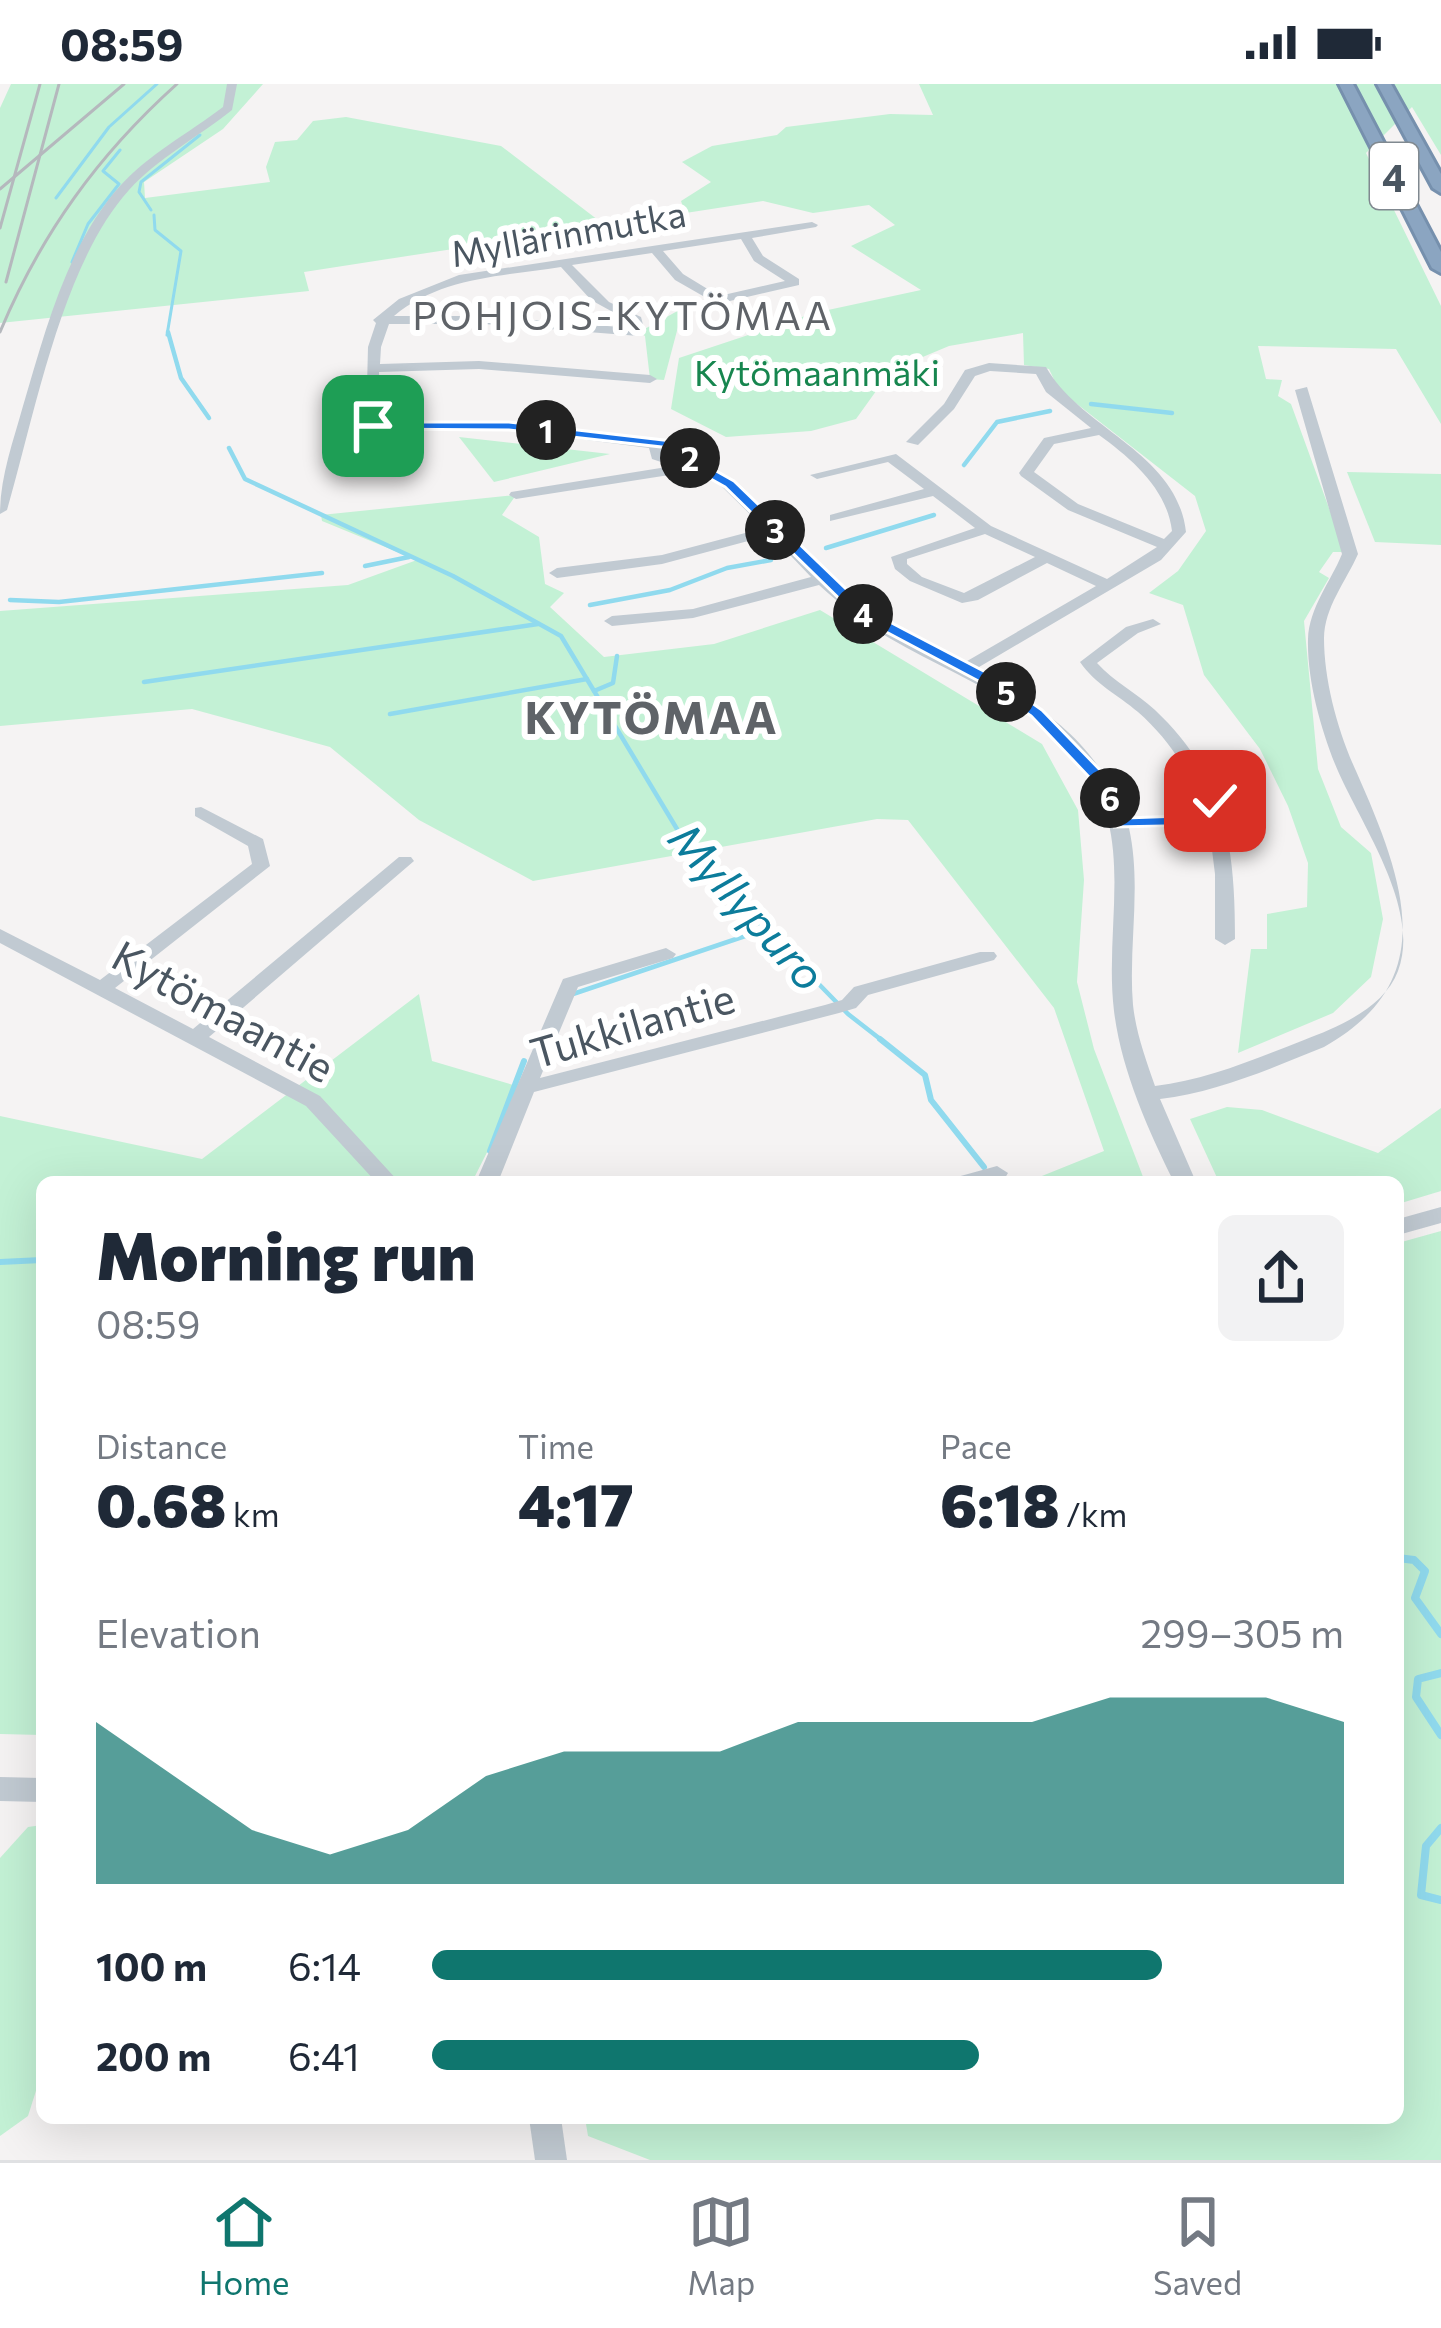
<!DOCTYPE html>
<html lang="en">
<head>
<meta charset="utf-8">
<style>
  :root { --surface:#fff; --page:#f2f2f3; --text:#1f2937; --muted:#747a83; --line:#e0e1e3; --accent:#0f766e }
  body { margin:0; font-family:Commissioner,sans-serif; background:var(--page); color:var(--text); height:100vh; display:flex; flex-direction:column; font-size:45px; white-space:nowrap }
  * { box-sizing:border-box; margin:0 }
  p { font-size:39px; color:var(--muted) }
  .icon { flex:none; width:66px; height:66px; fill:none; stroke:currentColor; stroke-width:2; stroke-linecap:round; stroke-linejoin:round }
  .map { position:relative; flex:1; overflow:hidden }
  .side { position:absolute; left:36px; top:1092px; width:1368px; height:948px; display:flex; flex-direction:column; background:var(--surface); border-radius:18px; box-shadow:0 12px 48px #0002 }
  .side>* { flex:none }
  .pin { position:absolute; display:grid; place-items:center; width:102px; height:102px; color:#fff; margin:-51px; border-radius:24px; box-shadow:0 6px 18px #0006 }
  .km { position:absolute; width:60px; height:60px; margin:-30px; border-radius:50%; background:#222; color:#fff; font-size:33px; line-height:60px; text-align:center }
  .round { display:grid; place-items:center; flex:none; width:126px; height:126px; border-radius:18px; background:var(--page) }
  .summary { display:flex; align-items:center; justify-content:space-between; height:204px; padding:0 60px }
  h1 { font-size:66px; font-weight:800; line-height:90px }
  .stats { display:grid; grid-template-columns:repeat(3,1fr); gap:18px; height:204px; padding:12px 60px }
  .stats div { display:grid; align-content:center }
  .stats b { font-size:60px; font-weight:800 }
  .stats small { font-size:33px; font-weight:400 }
  .stats p { font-size:33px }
  .chart { height:336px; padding:24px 60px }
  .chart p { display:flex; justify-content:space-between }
  .chart svg { width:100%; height:216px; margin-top:12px; fill:var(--accent); opacity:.7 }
  ul { padding:0 60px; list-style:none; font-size:39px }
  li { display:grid; grid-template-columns:192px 144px 1fr; align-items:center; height:90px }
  li i { height:30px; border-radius:15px; background:var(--accent) }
  .status { display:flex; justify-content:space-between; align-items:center; height:84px; padding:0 60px; background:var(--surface); direction:ltr }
  .status svg { height:33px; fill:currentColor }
  .menu { display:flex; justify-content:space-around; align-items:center; height:168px; border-top:3px solid var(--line); background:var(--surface); font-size:33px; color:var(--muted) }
  .menu a { display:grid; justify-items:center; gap:6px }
  .menu .selected { color:var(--accent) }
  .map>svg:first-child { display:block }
  .green { fill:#c3f1d5 }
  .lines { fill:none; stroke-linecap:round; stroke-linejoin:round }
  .stream-far3 { stroke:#90daee; stroke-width:3 }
  .stream-far2 { stroke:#90daee; stroke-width:4.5 }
  .stream-far1 { stroke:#90daee; stroke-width:6 }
  .stream { stroke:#90daee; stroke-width:8 }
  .highway-casing { stroke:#7690ad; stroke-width:6 }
  .minor { fill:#c1cad2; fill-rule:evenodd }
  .highway { fill:#8ba5c1; fill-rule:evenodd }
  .rail { stroke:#b5b8bd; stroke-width:3 }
  .route { fill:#1a73e8; stroke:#fff; stroke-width:3 }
  .labels { text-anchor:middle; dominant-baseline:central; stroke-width:12; stroke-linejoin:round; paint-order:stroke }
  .far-street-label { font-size:36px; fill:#4a5661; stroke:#fff }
  .far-park-label { font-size:36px; fill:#17864f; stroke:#fff }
  .shield { fill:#fff; stroke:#808990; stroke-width:3 }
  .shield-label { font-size:39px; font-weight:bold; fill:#4a5661 }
  .far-neighbourhood-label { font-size:39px; letter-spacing:3px; fill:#5f6368; stroke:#fff }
  .street-label { font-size:42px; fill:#4a5661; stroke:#fff }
  .far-district-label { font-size:45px; font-weight:bold; letter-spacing:3px; fill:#5f6368; stroke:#fff }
  .water-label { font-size:45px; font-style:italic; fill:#0c7c9b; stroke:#fff }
</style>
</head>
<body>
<div class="status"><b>08:59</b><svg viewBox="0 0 49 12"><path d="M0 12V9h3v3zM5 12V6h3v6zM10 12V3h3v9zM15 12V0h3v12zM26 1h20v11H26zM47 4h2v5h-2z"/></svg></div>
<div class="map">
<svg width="1441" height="2076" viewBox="0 0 1441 2076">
  <rect width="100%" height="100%" fill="#f5f3f3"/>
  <g class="green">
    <path d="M11 0H263L223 45 144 98 145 114 270 98 266 83 275 58 297 56 313 37 346 33 501 62 598 136 683 123 681 117 711 98 682 78 712 62 777 51 786 43 890 30 933 31 919 0H1441V71L1412 23 1366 69 1441 222V340L1396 265 1258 262 1266 295 1282 296 1278 312 1291 320 1345 468H1333L1319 488 1329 494 1304 537 1318 685 1341 743 1371 769 1383 835 1371 893 1333 929 1238 969 1251 865H1267V830L1307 823 1308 779 1288 722 1260 665 1204 591 1183 521 1149 509 1178 487 1206 447 1195 412 1059 306 1049 285 1024 281 1023 249 949 262 906 280 884 296 856 335 811 347 726 353 671 325 679 274 814 229 921 206 851 162 895 141 869 121 813 129 763 117 304 188 309 207 0 239V24Z"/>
    <path d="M683 224 664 296 650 295 645 252 639 248Z"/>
    <path d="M459 353 610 370 494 398Z"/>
    <path d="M1347 388 1441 390V461L1375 458Z"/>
    <path d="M516 411 502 431 539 453 545 500 564 509 550 523 604 573 714 560 820 526 1042 660 1078 726 1084 796 1077 898 1094 965 1145 1098H1027L1104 1067 1054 924 908 736 877 735 533 797 419 736 330 663 192 625 0 642V527L348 501 417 476 322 437 321 431Z"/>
    <path d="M419 910 432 977 520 1003 472 1098H42V1651L0 1650V1032L202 1075Z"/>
    <path d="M1227 1023 1262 1026 1378 1069 1441 1024V1107L1398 1120V1098H1219L1190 1035Z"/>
    <path d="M1441 1147V2076H650L588 2052 585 2034H1398V1159Z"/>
    <path d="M42 1741V1988L28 2032 0 2052V1774L28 1743Z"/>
  </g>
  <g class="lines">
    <g class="stream-far3">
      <path d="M56 114 109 43 157 0"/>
      <path d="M151 126 139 108 141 98 200 51"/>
      <path d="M154 131 155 146 181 167 167 251"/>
      <path d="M72 178 88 140 119 100 103 87 120 66"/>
    </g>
    <g class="stream-far2">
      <path d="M168 248 181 294 209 334"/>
      <path d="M1091 320 1172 329"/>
      <path d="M229 364 245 395 453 492 561 552 692 770 848 930 884 958"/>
      <path d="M964 381 997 338 1050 327"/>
      <path d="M826 464 934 431"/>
      <path d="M365 482 409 473"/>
      <path d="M10 516 59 518 322 489"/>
      <path d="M590 521 670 506 727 484 771 476"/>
      <path d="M144 598 538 540"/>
      <path d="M594 607 613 599 617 572"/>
      <path d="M390 630 587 595"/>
      <path d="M573 910 763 846"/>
    </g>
    <g class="stream-far1">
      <path d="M880 955 925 991 931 1016 984 1083"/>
      <path d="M490 1067 524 977"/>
      <path d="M0 1178 42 1176"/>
    </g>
    <g class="stream">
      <path d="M1398 1474 1414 1476 1425 1487 1415 1514 1441 1550"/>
      <path d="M1441 1589 1418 1595 1416 1613 1441 1651"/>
      <path d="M1441 1744 1426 1762 1421 1811 1441 1816"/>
    </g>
    <defs>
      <g id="highway">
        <path d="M1339 0H1353L1441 168V189L1432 184Z"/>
        <path d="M1377 0H1391L1441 90V109L1433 104Z"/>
      </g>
    </defs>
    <use href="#highway" class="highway-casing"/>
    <g class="minor">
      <path d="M227 0H237L232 26C198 53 158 74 129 106 62 180 35 330 7 426L0 430C0 393 13 358 23 322 45 248 67 161 120 102 149 70 189 49 223 23Z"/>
      <path d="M812 138 818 141 816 143 752 154 763 172 799 195V201L717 220 675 196 652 169 572 181 609 218 641 233 645 248 639 252 484 240H389L381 263 380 280 479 277 650 291 657 295 650 299 479 285 379 288 380 338H509L666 359H689L695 378C747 390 807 476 850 512 883 540 923 560 962 580L1096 502 1047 479 978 516 962 519 910 497 895 485 891 473 975 444 933 412 830 437V431L924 405 888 378 817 395 810 391 896 370 991 442 1107 495 1157 463 1068 426 1021 392 1019 389 1044 354 1091 344 1046 308 1036 290 990 287 975 292 954 325 918 361 906 358 944 320 965 286 989 279 1046 283C1082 346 1177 368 1186 448L1161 476 974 586C1048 627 1092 654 1126 733L1206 731C1192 691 1170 656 1138 628 1118 611 1095 600 1080 578L1126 543 1153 535 1161 540 1138 549 1097 579C1114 598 1137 609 1155 626 1226 693 1235 762 1235 855L1225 861 1215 855V790L1209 742 1129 744C1142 803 1128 862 1133 921 1136 949 1146 976 1155 1002 1207 996 1255 975 1304 956 1338 943 1384 924 1398 887 1422 823 1358 737 1335 680 1320 642 1307 595 1308 555 1309 524 1331 497 1342 470L1295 306 1307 303 1358 470C1346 497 1324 524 1324 554 1324 597 1338 648 1356 687 1406 800 1441 897 1324 963 1272 984 1217 1008 1160 1015L1196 1098H1174C1148 1046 1121 985 1114 927 1103 835 1141 741 1069 665 1021 615 951 590 891 555 865 540 841 521 819 501L693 534 612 542 604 537 612 532 693 525 811 493 771 451 662 480 557 494 549 489 557 484 662 471 764 444 710 391 689 385 682 389 516 415 509 411 511 408 673 382 652 375 649 364 509 346H373L366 342 368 263 376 239 373 236 399 215 459 191ZM741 155 754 177 785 197 719 212 683 190 663 167ZM561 183 591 216 631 238 632 244 484 232H394C440 193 504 192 561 183ZM1099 351C1132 375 1167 405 1172 447L1164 455 1078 420 1034 388 1054 360ZM679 367 681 375 664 370 663 368ZM985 450 1035 473 964 509 922 493 907 480V475Z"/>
      <path d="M201 723 263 755 270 782 115 904 193 945 399 773H411L414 777 209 953 320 1012 399 1098H376L306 1022 0 859V845L100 896 252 780 248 762 195 732V724Z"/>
      <path d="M666 864 676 870 673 874 578 903 540 994 825 921 842 916 854 903 980 868H994L997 872 994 876 868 911 856 924 839 929 534 1008 498 1098H476L563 895Z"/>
      <path d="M997 1082 1008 1089 1005 1094 991 1098H954L957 1093Z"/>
      <path d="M1441 1123V1139L1398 1151V1135Z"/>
      <path d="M0 1693 42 1694V1718L0 1717Z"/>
      <path d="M529 2034H561L567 2076H535Z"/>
    </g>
    <use href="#highway" class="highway"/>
    <g class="rail">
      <path d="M0 105 124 0"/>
      <path d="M0 144 40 0"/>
      <path d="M6 198 59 0"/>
      <path d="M0 248C41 150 98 71 177 0"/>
    </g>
  </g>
  <path class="route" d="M373 338H509L689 359 695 375 734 397 869 527 995 593 1042 626 1104 690 1126 734 1207 731V717L1215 712 1223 717V736L1215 741 1114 743 1091 695 1031 632 984 600 858 533 725 403 684 380 679 365 509 346 368 345Z"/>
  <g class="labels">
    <g class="far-street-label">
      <text transform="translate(568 148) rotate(-10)">Myllärinmutka</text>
    </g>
    <g class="far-park-label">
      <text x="817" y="287">Kytömaanmäki</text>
    </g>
    <rect class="shield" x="1370" y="59" width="48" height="66" rx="9"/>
    <g class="shield-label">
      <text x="1394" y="92">4</text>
    </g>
    <g class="far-neighbourhood-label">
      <text x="623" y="230">POHJOIS-KYTÖMAA</text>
    </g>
    <g class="street-label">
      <text transform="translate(224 926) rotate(29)">Kytömaantie</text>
      <text transform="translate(632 940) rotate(-16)">Tukkilantie</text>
    </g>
    <g class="far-district-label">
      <text x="652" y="631">KYTÖMAA</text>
    </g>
    <g class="water-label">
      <text transform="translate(749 821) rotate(48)">Myllypuro</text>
    </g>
  </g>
</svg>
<div class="pin" style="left:373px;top:342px;background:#1e9e55"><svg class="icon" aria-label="arrive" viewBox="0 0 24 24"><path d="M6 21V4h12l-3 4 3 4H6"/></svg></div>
<div class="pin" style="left:1215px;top:717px;background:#d93025"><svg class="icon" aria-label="check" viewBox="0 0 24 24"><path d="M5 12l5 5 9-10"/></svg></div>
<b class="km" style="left:546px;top:346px">1</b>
<b class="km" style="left:690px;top:374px">2</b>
<b class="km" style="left:775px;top:446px">3</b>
<b class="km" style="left:863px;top:530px">4</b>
<b class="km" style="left:1006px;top:608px">5</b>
<b class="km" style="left:1110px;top:714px">6</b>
<section class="side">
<div class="summary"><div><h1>Morning run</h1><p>08:59</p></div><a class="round"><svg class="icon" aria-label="share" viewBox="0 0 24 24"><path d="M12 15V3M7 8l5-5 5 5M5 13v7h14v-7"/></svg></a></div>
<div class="stats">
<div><p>Distance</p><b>0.68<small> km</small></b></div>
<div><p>Time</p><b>4:17</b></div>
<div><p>Pace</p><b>6:18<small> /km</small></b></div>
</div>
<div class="chart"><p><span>Elevation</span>299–305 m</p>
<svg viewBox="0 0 160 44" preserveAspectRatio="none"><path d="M0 44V11L10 22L20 33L30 38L40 33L50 22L60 17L70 17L80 17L90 11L100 11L110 11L120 11L130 6L140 6L150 6L160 11V44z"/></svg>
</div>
<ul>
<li><b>100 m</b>6:14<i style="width:80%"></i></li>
<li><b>200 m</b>6:41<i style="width:60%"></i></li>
</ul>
</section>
</div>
<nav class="menu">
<a class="selected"><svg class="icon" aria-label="home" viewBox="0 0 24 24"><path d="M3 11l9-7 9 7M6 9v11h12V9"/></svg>Home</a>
<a><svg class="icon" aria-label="map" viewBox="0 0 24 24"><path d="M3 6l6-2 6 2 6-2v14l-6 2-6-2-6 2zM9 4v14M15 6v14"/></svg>Map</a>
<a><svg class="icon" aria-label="saved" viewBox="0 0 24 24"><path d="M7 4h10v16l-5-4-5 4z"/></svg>Saved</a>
</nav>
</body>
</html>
